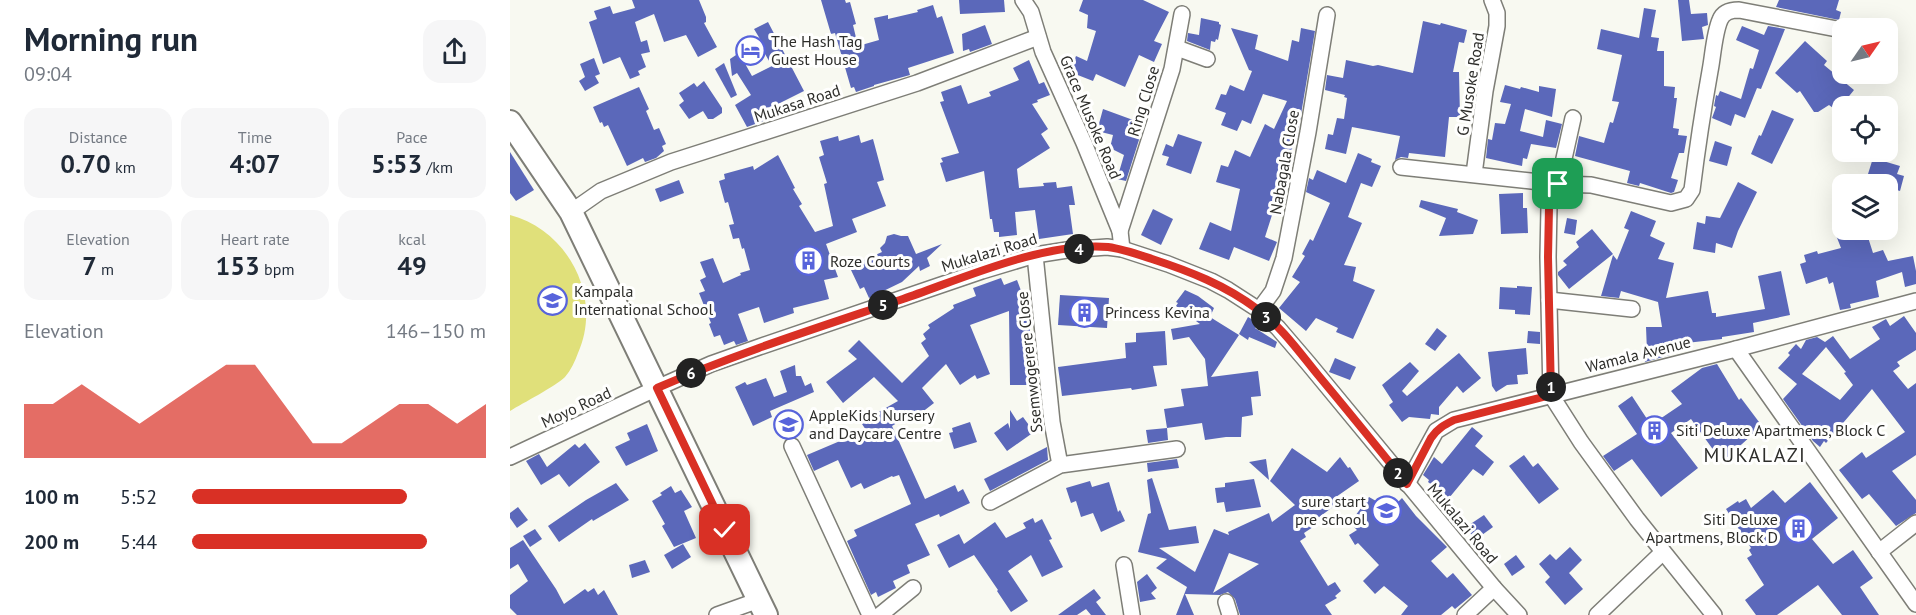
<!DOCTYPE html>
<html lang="en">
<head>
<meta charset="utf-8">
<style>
  :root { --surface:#fff; --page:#f6f6f7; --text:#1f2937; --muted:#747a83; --accent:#d93025 }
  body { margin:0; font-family:"PT Sans",sans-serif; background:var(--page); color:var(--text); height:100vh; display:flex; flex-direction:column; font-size:22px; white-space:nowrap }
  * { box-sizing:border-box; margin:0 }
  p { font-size:20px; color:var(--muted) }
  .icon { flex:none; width:33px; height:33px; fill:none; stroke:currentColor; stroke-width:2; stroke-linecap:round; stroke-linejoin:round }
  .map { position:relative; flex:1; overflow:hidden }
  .sheet { display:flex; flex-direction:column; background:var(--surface); width:510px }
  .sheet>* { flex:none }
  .needle { width:39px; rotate:56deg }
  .controls { position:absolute; left:1322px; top:18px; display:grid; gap:12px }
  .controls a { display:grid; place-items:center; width:66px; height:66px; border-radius:12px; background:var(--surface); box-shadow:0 6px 24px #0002; font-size:30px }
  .pin { position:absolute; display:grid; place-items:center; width:51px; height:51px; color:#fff; margin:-26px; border-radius:12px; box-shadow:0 3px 9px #0006 }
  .km { position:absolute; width:30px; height:30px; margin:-15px; border-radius:50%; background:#222; color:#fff; font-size:16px; line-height:30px; text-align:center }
  .round { display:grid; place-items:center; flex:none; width:63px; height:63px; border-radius:18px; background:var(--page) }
  .head { display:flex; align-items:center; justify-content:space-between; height:102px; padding:0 24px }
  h1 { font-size:33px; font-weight:800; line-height:45px }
  .stats { display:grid; grid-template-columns:repeat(3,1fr); gap:9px; height:102px; padding:6px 24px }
  .stats div { display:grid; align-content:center; border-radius:15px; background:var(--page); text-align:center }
  .stats b { font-size:26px; font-weight:800 }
  .stats small { font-size:16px; font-weight:400 }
  .stats p { font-size:16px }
  .chart { height:168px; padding:12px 24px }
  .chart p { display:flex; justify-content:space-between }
  .chart svg { width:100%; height:108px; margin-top:6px; fill:var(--accent); opacity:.7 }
  ul { padding:0 24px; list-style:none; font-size:20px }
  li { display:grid; grid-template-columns:96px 72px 1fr; align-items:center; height:45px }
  li i { height:15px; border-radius:8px; background:var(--accent) }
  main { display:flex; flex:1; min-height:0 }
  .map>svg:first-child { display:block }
  .green { fill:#e0e07a }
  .building { fill:#5b68ba; fill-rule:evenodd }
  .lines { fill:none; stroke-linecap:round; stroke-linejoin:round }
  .street-casing { stroke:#7e7e77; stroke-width:18 }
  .primary-casing { stroke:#7e7e77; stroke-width:26 }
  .street { stroke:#fff; stroke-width:15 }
  .primary { stroke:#fff; stroke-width:22 }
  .route-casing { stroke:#fff; stroke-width:12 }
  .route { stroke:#d93025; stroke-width:8 }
  .labels { text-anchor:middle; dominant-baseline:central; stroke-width:6; stroke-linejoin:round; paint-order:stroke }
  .poi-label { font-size:16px; fill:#2e2e2b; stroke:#fffffe; text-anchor:start }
  .street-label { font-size:16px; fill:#2e2e2b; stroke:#fffffe }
  .quarter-label { font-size:20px; letter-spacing:1.5px; fill:#2e2e2b; stroke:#fffffe }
</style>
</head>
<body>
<main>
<section class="sheet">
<div class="head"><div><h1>Morning run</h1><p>09:04</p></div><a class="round"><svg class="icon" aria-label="share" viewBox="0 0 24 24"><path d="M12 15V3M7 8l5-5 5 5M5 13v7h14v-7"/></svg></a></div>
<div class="stats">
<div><p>Distance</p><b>0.70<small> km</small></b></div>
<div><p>Time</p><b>4:07</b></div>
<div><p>Pace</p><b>5:53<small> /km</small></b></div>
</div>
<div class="stats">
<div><p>Elevation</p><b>7<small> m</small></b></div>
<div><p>Heart rate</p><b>153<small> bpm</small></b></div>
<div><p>kcal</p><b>49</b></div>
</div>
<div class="chart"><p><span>Elevation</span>146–150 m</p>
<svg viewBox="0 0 160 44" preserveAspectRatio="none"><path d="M0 44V22L10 22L20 14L30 22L40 30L50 22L60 14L70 6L80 6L90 22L100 38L110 38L120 30L130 22L140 22L150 30L160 22V44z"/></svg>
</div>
<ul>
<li><b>100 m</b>5:52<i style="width:73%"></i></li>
<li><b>200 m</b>5:44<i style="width:80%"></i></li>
</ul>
</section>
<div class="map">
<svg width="1406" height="615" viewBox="0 0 1406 615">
  <rect width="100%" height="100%" fill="#f8f9f1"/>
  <path class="green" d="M0 215C58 230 93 297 68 353 65 361 61 370 55 377 46 386 13 403 0 411Z"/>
  <g class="building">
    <path d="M122 0H189L196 17V22L194 23 207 47 188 57 176 35 154 42 144 14 125 22 131 42 137 40 140 52 131 54 136 67 128 71 130 75 120 79 110 57 93 64 79 22 87 19 84 11 100 6 103 14 125 8Z"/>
    <path d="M311 0H335L336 3 340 2 346 24 343 25 348 46 369 40 364 18 378 15V19L408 12 407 10 423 5 427 18 432 16 444 53 398 68 400 75 364 85V86L346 92 344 87 341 88 325 33 321 34Z"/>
    <path d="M449 0H494L495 12 450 14Z"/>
    <path d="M573 0H633L659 12 644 41 652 44 644 62 629 55 615 87 586 74 583 81 560 72 566 56 577 61 586 31 577 28 578 15 569 11Z"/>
    <path d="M1168 0H1179L1181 14 1197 13 1198 25 1192 27 1194 39 1172 41Z"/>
    <path d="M1269 0H1329L1326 10 1331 12 1329 20 1266 7Z"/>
    <path d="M1134 8 1146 10 1141 37 1149 38 1147 51H1154V86L1165 87 1164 98H1167L1163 128 1169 129 1168 135 1177 136 1174 153H1169L1161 178 1168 180 1164 192 1161 193 1130 183 1129 186 1117 183 1120 171 1065 156 1069 136 1094 143 1100 122 1103 123 1109 102 1102 101 1112 55 1087 49 1091 29 1129 38Z"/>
    <path d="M691 18 709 22V24L711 25 708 40 706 39 705 42 701 41 700 50 677 41 678 33 689 35Z"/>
    <path d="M913 21 930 25 931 23 957 30 954 43 949 42 943 72H949L950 117H939L935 157 899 153 898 158 891 157 885 160 890 136 842 127 836 154 815 149 818 134 823 135 827 118 834 119 837 98 834 97 835 95 815 90 817 75 833 78 836 60 863 66 868 65 903 73Z"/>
    <path d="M258 22 294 91 260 108 263 113 255 117 256 120 237 127 225 105 241 95 227 73 222 76 220 59 229 53 242 76 262 66 247 40 250 39 244 29Z"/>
    <path d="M475 25 482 44 460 52 459 49 453 51 452 34Z"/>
    <path d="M1232 26 1254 35 1258 26 1275 29 1251 89 1247 88 1235 118 1225 114 1221 126 1202 118 1206 107 1204 106 1206 95 1208 96 1210 91 1231 99 1240 68 1243 69 1249 50 1226 40Z"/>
    <path d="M721 28 748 35 745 49 778 61 782 40 789 42 791 28 805 31 787 138 772 170 776 171 755 237 767 242 759 261 724 247 719 260 689 249 700 222 721 231 730 189 706 182 711 165 718 167 725 150 740 157 755 124 764 129 777 101 753 94 741 124 732 120 727 131 711 125 716 113 705 109 711 94 716 95 720 85 734 91 742 71 739 70Z"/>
    <path d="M1295 41 1317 61 1314 65 1344 90 1327 111 1319 105 1308 112H1304L1290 91 1287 93 1265 73Z"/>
    <path d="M84 58 90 74 85 76 89 83 75 91 69 81 75 77 70 64Z"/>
    <path d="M519 60 529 84 534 82 540 95 527 100 528 102 522 104 538 129 531 134 540 148 507 169 509 188 534 186 533 183 546 182 547 188 562 186 565 205H559L563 234 529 239 525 210 505 212 507 235 489 237V232H484L482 219H480L474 171 436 182 430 163 433 162 431 158 449 153 430 102 434 101 431 92 451 85 458 104 481 96 479 92 509 80 503 68Z"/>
    <path d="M214 63 227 95 221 98 205 69Z"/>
    <path d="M194 81 212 108V113L203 119H198L193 111 179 119 169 105 174 101 169 93 184 83 187 87Z"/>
    <path d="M995 85 1010 89 1011 87 1029 92V86L1046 89 1042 117 1015 109 1010 131 1033 137 1036 120 1052 124 1046 148 1021 144 1017 159 1013 158 1012 166 976 158 978 139 982 140 985 123 995 124 1001 104 990 102Z"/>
    <path d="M129 87 139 109 136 111 144 130 149 128 156 144 152 146 154 151 146 158 135 162 133 158 117 166 98 125 94 127 92 122 90 123 83 107Z"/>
    <path d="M593 109 634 124 616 181 607 179 614 155 600 148 603 135 587 131Z"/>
    <path d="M1262 110 1284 119 1262 164 1241 154 1249 135 1251 136Z"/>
    <path d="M668 134 692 142 681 174 656 165 659 157 652 155 656 144 663 147Z"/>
    <path d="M349 135 351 143 363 139 374 180 367 182 376 206 342 219 347 232 316 244 328 277 314 280 319 299 283 308 284 313 254 323 249 307 228 314 238 341 226 345 224 341 214 345 210 335 204 337 199 324 201 323 189 293 195 291 190 280 196 277 190 262 203 258 213 283 231 275 230 273 240 270 234 248 232 249 229 238 223 239 219 225 224 224 218 202 215 203 209 181 215 179 214 174 243 166 244 170 268 155 285 188 283 189 292 204 289 206 305 232 323 226 314 184 317 183 309 157 314 155 310 141 328 136 329 141Z"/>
    <path d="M1205 141 1222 147 1217 166 1199 161Z"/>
    <path d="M0 152 24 190 6 201 0 193Z"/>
    <path d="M848 153 862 159 861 162 871 166 862 187 851 183 838 217 852 223 834 265 846 267 843 281 865 290 843 339 826 332 828 328 806 318 796 331 769 308 790 282 782 277 795 256 792 254 800 239 803 241 820 203 796 192 799 178 803 180 807 170 836 183Z"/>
    <path d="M1363 158 1390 166 1387 174 1394 176 1390 191 1377 187V184H1363L1365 176 1358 174Z"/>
    <path d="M169 180 174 193 150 202 145 189Z"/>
    <path d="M1228 182 1247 192 1228 231 1222 248 1206 243 1205 253 1183 249 1187 222 1195 224 1196 216 1210 218Z"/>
    <path d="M1013 193V208H1017L1018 233 991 234 989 194Z"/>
    <path d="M911 200 948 209 947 212 968 220 963 234 929 236 936 218 909 207Z"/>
    <path d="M643 209 663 219 651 245 631 235Z"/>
    <path d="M1121 211 1146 221 1140 236 1155 243 1148 259 1164 263 1156 298 1198 291 1202 313H1206V317L1255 309 1248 276 1271 271 1280 315 1243 323 1244 332 1212 337V339L1158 345 1160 355 1135 362 1133 353 1137 352 1136 327H1152L1148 302 1111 291 1109 298 1091 296 1103 255 1107 260 1119 230 1114 228Z"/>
    <path d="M1057 218 1067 220 1065 235 1054 233Z"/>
    <path d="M1082 229 1103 254 1059 289 1048 275V272L1057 265 1053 261 1069 247 1066 242Z"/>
    <path d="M1324 230H1341L1343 235 1356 231 1363 253 1373 250 1378 261 1403 256 1406 271V284L1395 287 1392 272 1366 281 1369 297 1340 304 1341 308 1330 310 1323 282 1319 284 1317 277 1296 284 1290 264 1296 262 1294 255 1307 251 1308 254 1331 248Z"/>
    <path d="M384 234 391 236H398L406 254 432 244 417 258 420 266 410 271 409 266 392 282 359 298 354 287 350 289 341 270 345 268V264L372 252 370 248 375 243 377 236Z"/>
    <path d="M491 278 494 285 507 280 513 296 519 295 521 313H520V385H500L499 311 460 325 480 374 467 379 465 375 450 385 436 364 412 388 424 403 411 413 408 410 382 426 415 499 445 485 448 492 453 489 460 503 430 517 429 514 405 524 420 555 397 565 400 573 383 581 386 588 368 597 366 592 361 595 337 541 347 536 344 530 401 504 389 475 383 477 382 476 354 489 351 483 341 488 328 460 304 471 297 455 356 430 352 424 357 421 355 418 364 412 365 414 388 401 364 377 333 403 316 382 347 359 338 351 349 340 392 383 419 356 411 343 416 339 413 334 420 328 418 325 444 308 443 305 466 296 463 288Z"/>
    <path d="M1007 286 1022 287 1020 315 1005 314V310L989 309 990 287 1007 288Z"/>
    <path d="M675 290 688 296 704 308 700 317 729 335 701 377 748 371 751 396 741 397 743 415 732 417 731 437H716L695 440 692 423 657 428 654 409 674 406 671 389 698 386 695 359 679 337 663 340 661 329 690 324 666 306 668 303 666 302Z"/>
    <path d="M550 295 599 298 597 328 548 325Z"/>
    <path d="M1394 316 1406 333V350L1387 362 1390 366 1383 371 1398 389 1406 383V455L1382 471 1406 500V513L1386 526 1359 494 1352 499 1329 470 1352 452 1356 458 1395 432 1362 389 1316 443 1314 441 1310 447 1303 441 1273 399 1287 384 1268 368 1280 355 1278 353 1286 344 1291 349 1296 340 1307 337 1315 342 1323 336 1340 359 1370 339 1362 327 1376 319 1380 326ZM1316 347 1336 372 1334 373 1343 385 1330 400 1292 374Z"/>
    <path d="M738 317 748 323 745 328 767 342 765 348 739 337 738 340 729 334Z"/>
    <path d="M927 328 937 336 925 351 915 344Z"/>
    <path d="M655 331 657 365 643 366 647 386 622 390 621 388 552 396 548 367 616 358 615 343 626 342V333Z"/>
    <path d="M1018 331 1030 332V344L1017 343Z"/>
    <path d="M1016 348 1018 374 1007 375 1008 384 997 385 986 392 982 386 978 352Z"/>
    <path d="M949 353 971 378 953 393 947 386 929 407V415L921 414 920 419 899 417 892 422 879 405 883 402 872 385 900 362 909 371 892 391 897 396Z"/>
    <path d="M825 358 846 367 840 380 819 372Z"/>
    <path d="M1207 364 1229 400 1231 398 1252 426 1212 462 1181 419 1161 433 1188 468 1151 497 1122 459 1104 471 1093 456 1127 434 1108 406 1122 396 1141 425 1172 404 1161 391 1192 368Z"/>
    <path d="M285 365 286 376H291L295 386 301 383 304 392 260 411 262 417 243 426 225 387 235 382 237 385 256 378 264 397 277 392 270 371Z"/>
    <path d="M500 410 507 421 513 417 524 432 497 451 484 433 498 423 500 429Z"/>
    <path d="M460 422 467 442 444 449 439 433 443 432 442 428Z"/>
    <path d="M137 424 148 451 116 466 105 447 120 440 117 433Z"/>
    <path d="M962 427 973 436 965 446 984 462 973 476 963 469 939 498 918 482 919 480 913 475 924 457 932 464Z"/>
    <path d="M657 428 658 440 638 443 636 430Z"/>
    <path d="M75 443 90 462 59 487 49 474 31 485 16 461 29 454 37 467 65 444 69 448Z"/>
    <path d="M537 447 538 460 480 491 474 479Z"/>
    <path d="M782 448 817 472 830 457 838 468 840 467 849 481 823 499 827 504 801 523 803 527 794 533 796 537 790 541 818 586 825 582 831 591 825 596 827 598 815 605 822 615H730L725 599 718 592 710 595 675 594 684 615H666L677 587 646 568 657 559 628 552 638 514 641 513 637 480 642 478 659 530 686 526 689 543 649 548 685 572 704 529 719 535 718 532 759 513 762 522 785 505 760 481ZM719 553 749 564 703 593Z"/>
    <path d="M1014 455 1023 467 1028 463 1049 489 1029 504 999 466Z"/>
    <path d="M667 459 669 468 638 472 637 463Z"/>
    <path d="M756 459 759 480 739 462Z"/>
    <path d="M744 479 751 507 716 512 714 502 707 503 705 488 715 487V483Z"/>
    <path d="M580 481 582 487 599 482 608 512 610 510 615 521 591 532 583 513 571 517 566 501 561 503 556 488Z"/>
    <path d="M1300 482 1328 518 1302 539 1323 564 1343 550 1363 578 1350 587 1369 615H1332L1308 585 1267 615H1246L1235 600 1254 585 1237 558 1242 555 1239 550 1241 548 1216 509 1228 501 1229 503 1236 499 1241 508 1263 490 1275 503Z"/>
    <path d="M106 483 119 500 83 521 82 519 49 542 38 526 76 500Z"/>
    <path d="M161 486 165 493 171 490 182 507 174 511 186 538 164 547 152 526 155 524 142 501 152 495 150 493Z"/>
    <path d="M859 497 866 501 867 498 876 504 877 501 884 506 892 498 906 516 937 547 921 561 937 578 943 573 962 595 945 609 942 606 931 615H891L898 606 874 586 865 594 853 581 869 565 848 543 845 545 839 535 847 530 840 523Z"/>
    <path d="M8 507 18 520 7 528 0 518V513Z"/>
    <path d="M974 515 983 527 965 540 956 527Z"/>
    <path d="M523 518 525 523 532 519 542 539 539 540 553 567 532 577 521 555 498 571 518 601 501 612 487 591 488 590 464 555 439 568 427 545 449 534 454 544 485 522 496 538 516 528 513 523Z"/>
    <path d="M25 529 32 539 20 547 13 536Z"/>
    <path d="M13 540 46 589 54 604 75 589 78 592 84 588 88 595 94 590 108 615H7L0 608V595L18 581 8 564 0 569V548Z"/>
    <path d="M173 544 181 557 162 569 154 555Z"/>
    <path d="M1060 547 1072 560 1059 573 1073 589 1055 605 1035 582 1040 577 1029 564 1040 554 1046 560Z"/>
    <path d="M1006 555 1015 567 1002 576 994 564Z"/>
    <path d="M135 560 140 572 122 578 119 565Z"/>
    <path d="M637 574 647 588 641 593 646 599 630 602 627 582Z"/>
    <path d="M584 589 591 598 586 602 596 615H581L576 609 567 615H548Z"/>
  </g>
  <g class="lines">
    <defs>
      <g id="street">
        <path d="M513 0 521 12 533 52 574 143 610 231 612 249"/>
        <path d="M667 48 697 59"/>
        <path d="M1063 118 1051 172 1039 207 1038 257 1041 395 1071 442 1127 519 1204 615"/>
        <path d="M891 167 1048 184 1081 185 1161 203 1176 199 1182 190C1187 150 1193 110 1200 71 1203 56 1204 34 1210 20 1213 12 1220 10 1229 10L1332 30"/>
        <path d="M964 174 975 91 987 26V13L982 0"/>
        <path d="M61 212 91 191 161 162 407 83 528 37"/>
        <path d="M610 231 662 69 672 14"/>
        <path d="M525 255 542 422 550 465"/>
        <path d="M1039 300 1122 309"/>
        <path d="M749 310 763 291 774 258 798 132 817 15"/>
        <path d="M1226 349 1406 604"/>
        <path d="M282 446 360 615"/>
        <path d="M0 457 147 388 201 364 249 347 472 271 525 255 557 250 597 247 612 249 658 264 701 281 718 290 749 310 768 328 798 363 984 588 1009 615"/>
        <path d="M897 484 926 431 944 420 1226 349 1406 301"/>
        <path d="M480 502 550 465 667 449"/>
        <path d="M1369 552 1406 523"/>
        <path d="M614 565 622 615"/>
        <path d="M716 602 720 615"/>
        <path d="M207 615 249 600"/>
        <path d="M370 615 403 588"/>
        <path d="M955 615 984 588"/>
        <path d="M1087 615 1153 552"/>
      </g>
      <path id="primary" d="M0 122 61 212 256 615"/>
    </defs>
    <use href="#street" class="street-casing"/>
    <use href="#primary" class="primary-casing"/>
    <use href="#street" class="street"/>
    <use href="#primary" class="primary"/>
  </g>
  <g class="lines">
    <defs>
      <path id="route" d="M215 530 147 388C227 353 310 327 393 299 454 278 533 242 598 247 613 249 627 254 642 259 679 271 715 285 747 309 771 326 790 353 808 375 838 411 868 448 897 484L921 438C927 429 934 425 944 420L1041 395 1038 257 1039 207 1048 184"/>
    </defs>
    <use href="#route" class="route-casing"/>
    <use href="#route" class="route"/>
  </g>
  <defs>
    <symbol id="hotel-ring" viewBox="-11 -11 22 22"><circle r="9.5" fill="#fffffe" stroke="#5864db" stroke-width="1.5"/><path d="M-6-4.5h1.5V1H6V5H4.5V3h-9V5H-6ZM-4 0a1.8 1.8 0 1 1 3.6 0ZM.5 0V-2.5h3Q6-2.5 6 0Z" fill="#5864db"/></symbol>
    <symbol id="building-ring" viewBox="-11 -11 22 22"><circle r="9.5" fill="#fffffe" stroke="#5864db" stroke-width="1.5"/><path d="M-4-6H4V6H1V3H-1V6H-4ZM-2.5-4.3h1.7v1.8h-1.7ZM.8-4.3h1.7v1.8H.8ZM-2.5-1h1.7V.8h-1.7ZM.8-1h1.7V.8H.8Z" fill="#5864db"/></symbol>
    <symbol id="school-ring" viewBox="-11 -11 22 22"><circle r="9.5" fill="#fffffe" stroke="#5864db" stroke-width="1.5"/><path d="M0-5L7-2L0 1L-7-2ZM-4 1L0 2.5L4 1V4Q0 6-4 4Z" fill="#5864db"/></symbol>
  </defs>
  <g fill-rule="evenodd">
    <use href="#hotel-ring" x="224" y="34" width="33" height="33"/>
    <use href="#building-ring" x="282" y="244" width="33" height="33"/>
    <use href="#school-ring" x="26" y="284" width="33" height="33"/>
    <use href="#building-ring" x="558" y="296" width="33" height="33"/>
    <use href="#school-ring" x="262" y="408" width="33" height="33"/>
    <use href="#building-ring" x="1128" y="414" width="33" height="33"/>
    <use href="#school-ring" x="860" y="494" width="33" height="33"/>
    <use href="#building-ring" x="1272" y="512" width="33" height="33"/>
  </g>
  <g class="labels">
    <g class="poi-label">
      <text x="261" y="41">The Hash Tag<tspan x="261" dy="18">Guest House</tspan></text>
      <text x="320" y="261">Roze Courts</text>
      <text x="64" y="291">Kampala<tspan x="64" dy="18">International School</tspan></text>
      <text x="595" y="312">Princess Kevina</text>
      <text x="299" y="415">AppleKids Nursery<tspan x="299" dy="18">and Daycare Centre</tspan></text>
      <text x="1166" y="430">Siti Deluxe Apartmens, Block C</text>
      <text x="856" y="501" text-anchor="end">sure start<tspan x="856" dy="18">pre school</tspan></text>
      <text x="1268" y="519" text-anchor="end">Siti Deluxe<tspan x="1268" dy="18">Apartmens, Block D</tspan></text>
    </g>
    <g class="street-label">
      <text transform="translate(960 84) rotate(-81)">G Musoke Road</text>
      <text transform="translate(633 101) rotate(-73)">Ring Close</text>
      <text transform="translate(287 103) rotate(-18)">Mukasa Road</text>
      <text transform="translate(581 117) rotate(67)">Grace Musoke Road</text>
      <text transform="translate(774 162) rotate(-80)">Nabagala Close</text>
      <text transform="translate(479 252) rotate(-17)">Mukalazi Road</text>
      <text transform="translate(1128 354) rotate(-14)">Wamala Avenue</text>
      <text transform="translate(519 362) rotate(-96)">Ssemwogerere Close</text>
      <text transform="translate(66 407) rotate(-25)">Moyo Road</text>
      <text transform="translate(953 523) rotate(50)">Mukalazi Road</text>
    </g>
    <g class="quarter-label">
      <text x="1245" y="455">MUKALAZI</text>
    </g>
  </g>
</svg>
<div class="controls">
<a><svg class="needle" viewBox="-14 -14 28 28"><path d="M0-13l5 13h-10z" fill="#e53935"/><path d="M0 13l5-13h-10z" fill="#747a83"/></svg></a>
<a><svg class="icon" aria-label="locate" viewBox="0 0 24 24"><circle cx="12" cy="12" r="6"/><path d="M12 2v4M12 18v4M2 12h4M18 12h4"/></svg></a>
<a><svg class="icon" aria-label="layers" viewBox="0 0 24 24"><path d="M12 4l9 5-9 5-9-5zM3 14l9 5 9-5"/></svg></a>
</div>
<div class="pin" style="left:1048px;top:184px;background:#1e9e55"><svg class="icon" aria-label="arrive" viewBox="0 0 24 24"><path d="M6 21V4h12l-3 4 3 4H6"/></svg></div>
<div class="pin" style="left:215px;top:530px;background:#d93025"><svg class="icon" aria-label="check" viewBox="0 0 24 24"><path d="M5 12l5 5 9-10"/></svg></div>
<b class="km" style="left:1041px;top:387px">1</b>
<b class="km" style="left:888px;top:473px">2</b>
<b class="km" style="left:756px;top:317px">3</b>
<b class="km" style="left:569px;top:249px">4</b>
<b class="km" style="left:373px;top:305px">5</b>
<b class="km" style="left:181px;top:373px">6</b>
</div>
</main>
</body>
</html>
